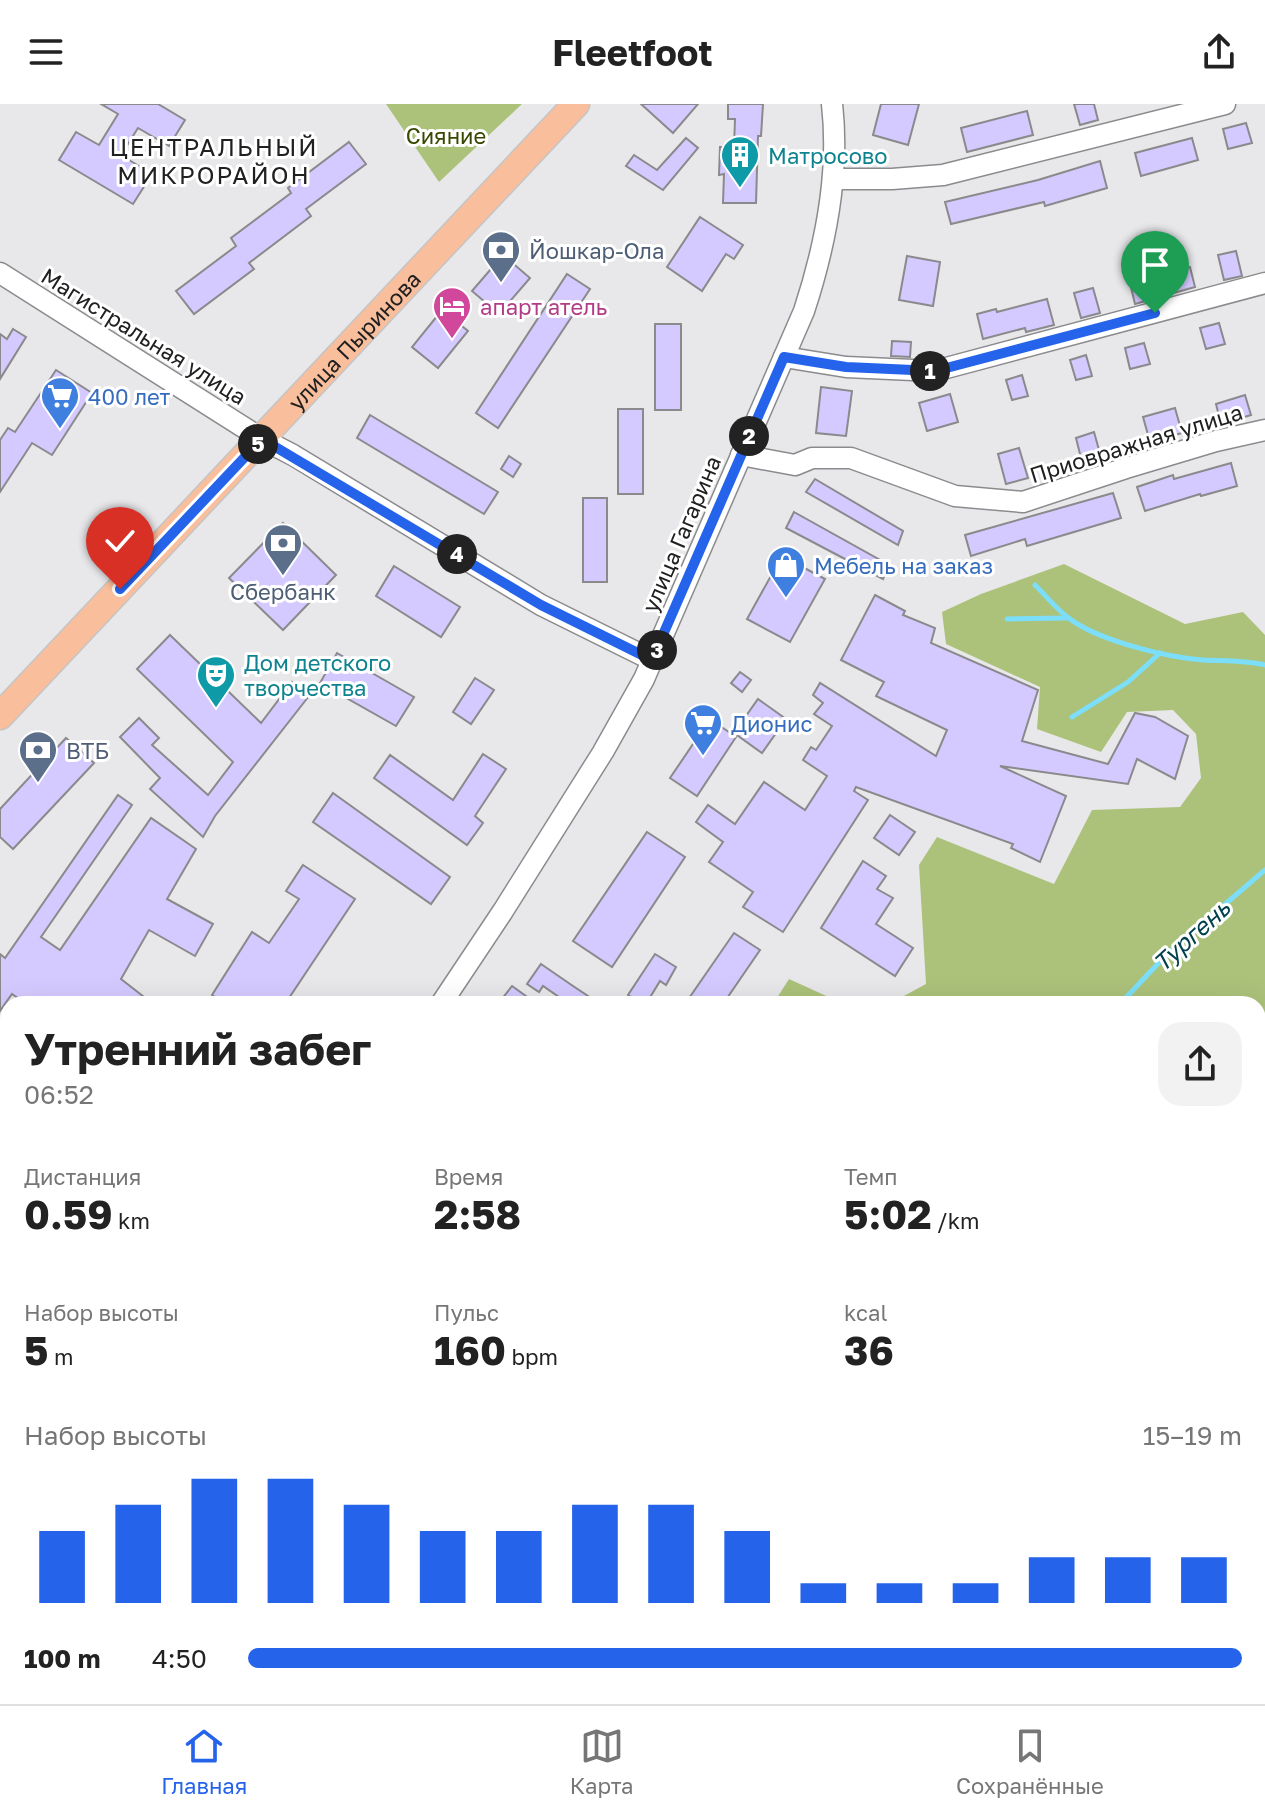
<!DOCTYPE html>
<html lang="ru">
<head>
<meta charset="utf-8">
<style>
  :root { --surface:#fff; --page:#f2f2f2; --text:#222; --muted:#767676; --line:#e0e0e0; --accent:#2563eb }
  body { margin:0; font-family:"Golos Text",sans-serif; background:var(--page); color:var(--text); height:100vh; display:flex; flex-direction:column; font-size:30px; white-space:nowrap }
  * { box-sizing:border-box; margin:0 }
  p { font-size:26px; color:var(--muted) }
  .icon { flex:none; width:44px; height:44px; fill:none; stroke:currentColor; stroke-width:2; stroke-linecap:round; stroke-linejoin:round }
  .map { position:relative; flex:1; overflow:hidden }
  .panel { position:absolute; left:0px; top:892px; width:1266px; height:708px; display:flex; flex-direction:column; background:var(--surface); border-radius:24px 24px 0 0; box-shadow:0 8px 32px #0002 }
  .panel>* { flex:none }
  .pin { position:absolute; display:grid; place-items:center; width:68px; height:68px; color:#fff; margin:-82px -34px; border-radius:50% 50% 50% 0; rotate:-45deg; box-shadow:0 0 8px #0007 }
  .pin .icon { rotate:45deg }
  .km { position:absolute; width:40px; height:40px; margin:-20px; border-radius:50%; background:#222; color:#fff; font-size:22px; line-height:40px; text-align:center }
  .round { display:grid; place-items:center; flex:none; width:84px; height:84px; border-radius:24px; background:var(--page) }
  .overview { display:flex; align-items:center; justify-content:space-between; height:136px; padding:0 24px }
  h1 { font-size:44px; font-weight:700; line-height:60px }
  .metrics { display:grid; grid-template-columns:repeat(3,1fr); gap:12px; height:136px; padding:8px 24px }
  .metrics div { display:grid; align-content:center }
  .metrics b { font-size:40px; font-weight:700 }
  .metrics small { font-size:22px; font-weight:400 }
  .metrics p { font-size:22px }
  .chart { height:224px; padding:16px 24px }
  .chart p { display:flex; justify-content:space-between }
  .chart svg { width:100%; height:144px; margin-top:8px; stroke:var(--accent); stroke-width:6 }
  ul { padding:0 24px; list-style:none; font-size:26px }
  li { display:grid; grid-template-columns:128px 96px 1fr; align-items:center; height:60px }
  li i { height:20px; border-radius:10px; background:var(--accent) }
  header { display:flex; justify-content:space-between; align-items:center; height:104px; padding:0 24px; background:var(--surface); font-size:36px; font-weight:700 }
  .tab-bar { display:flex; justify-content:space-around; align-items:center; height:112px; border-top:2px solid var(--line); background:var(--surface); font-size:22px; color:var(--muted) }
  .tab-bar a { display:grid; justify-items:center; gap:4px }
  .tab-bar .active { color:var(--accent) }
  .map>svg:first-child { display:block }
  .green { fill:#acc27a }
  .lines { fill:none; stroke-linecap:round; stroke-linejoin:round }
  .stream { stroke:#7cdef8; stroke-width:5 }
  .building { fill:#d5caff; stroke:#8a898c; stroke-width:2 }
  .minor-casing { stroke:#8b8a8d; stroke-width:23 }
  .major-casing { stroke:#c5c5c5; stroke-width:29 }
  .minor { stroke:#fff; stroke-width:20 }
  .major { stroke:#f9be9b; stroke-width:26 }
  .route-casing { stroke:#fff; stroke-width:16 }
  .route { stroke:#2563eb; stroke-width:10 }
  .labels { text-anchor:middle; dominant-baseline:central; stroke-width:6; stroke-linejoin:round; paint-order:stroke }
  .park-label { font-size:22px; fill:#384800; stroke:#fff }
  .culture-label { font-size:22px; fill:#0d838f; stroke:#fff; text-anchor:start }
  .service-label { font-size:22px; fill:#4e5e75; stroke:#fff; text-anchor:start }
  .hotel-label { font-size:22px; fill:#b23c85; stroke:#fff; text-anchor:start }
  .street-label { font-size:22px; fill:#202021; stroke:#fff }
  .shop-label { font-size:22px; fill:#366cbe; stroke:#fff; text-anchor:start }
  .neighbourhood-label { font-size:24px; letter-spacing:2px; fill:#202021; stroke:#fff }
  .water-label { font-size:24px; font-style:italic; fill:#00404d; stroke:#fff }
</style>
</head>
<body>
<header><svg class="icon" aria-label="menu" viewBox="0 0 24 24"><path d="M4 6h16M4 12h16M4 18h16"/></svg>Fleetfoot<svg class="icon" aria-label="share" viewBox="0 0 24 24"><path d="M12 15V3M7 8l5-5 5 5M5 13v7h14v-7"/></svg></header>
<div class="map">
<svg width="1265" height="1600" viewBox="0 0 1265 1600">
  <rect width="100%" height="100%" fill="#e8e8eb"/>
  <g class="green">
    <path d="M386 0H522L439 78Z"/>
    <path d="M1064 460 1185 520 1243 508 1265 531V1032L1258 1031V900H889L926 880 919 761 937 733 1054 780 1092 706 1180 703 1201 674 1196 630 1173 606 1127 608 1101 648 1037 625 1040 583 946 540 942 508 981 490Z"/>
    <path d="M789 875 844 900H773Z"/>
    <path d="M514 1592H756L758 1600H505Z"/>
  </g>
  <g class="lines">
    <g class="stream">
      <path d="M1035 481C1045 491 1055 503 1066 512 1095 536 1165 553 1203 556 1224 557 1244 556 1265 561"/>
      <path d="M1007 515 1066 514"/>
      <path d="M1072 613 1128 578 1160 549"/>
      <path d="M1120 900 1167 850 1265 766"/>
      <path d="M728 1592 740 1600"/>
      <path d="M613 1600 618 1592"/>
    </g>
  </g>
  <g class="building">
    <path d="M101 0H158L185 16 169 42 138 24 121 51 152 70 133 100 59 56 76 28 99 41 118 10Z"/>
    <path d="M641 0H698L673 29Z"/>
    <path d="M728 0H763L761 32H758L756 99H723L724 70 719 71 720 43H734L735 15H728Z"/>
    <path d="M881 0H919L908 41 873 31Z"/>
    <path d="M1074 0H1094L1098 16 1080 21Z"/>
    <path d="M1027 7 1033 31 967 48 961 24Z"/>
    <path d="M1246 19 1252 39 1228 45 1223 25Z"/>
    <path d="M686 34 698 44 663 86 626 62 634 51 657 66Z"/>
    <path d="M1192 34 1198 56 1141 72 1135 49Z"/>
    <path d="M349 38 366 60 306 105 311 112 249 159 254 165 194 210 176 187 236 142 231 134 291 89 288 84Z"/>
    <path d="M1100 57 1107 84 1045 102 1044 98 951 120 945 98 1038 76Z"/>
    <path d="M700 113 743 141 734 155 726 150 702 187 667 163Z"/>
    <path d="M1236 147 1242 172 1224 176 1218 151Z"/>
    <path d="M503 151 530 174 499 210 472 187Z"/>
    <path d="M907 152 940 158 933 202 899 196Z"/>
    <path d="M1190 163 1195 183 1135 200 1130 179Z"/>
    <path d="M567 170 590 185 498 324 476 309Z"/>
    <path d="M1093 184 1100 209 1081 214 1074 189Z"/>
    <path d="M1047 195 1054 221 1026 228 1025 224 983 235 977 210 996 205 997 208Z"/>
    <path d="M442 206 468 227 438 264 412 243Z"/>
    <path d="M1219 219 1225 240 1206 245 1200 224Z"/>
    <rect x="655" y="220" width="26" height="86"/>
    <path d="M13 225 26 233 0 275V230L7 235Z"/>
    <path d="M892 237 911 238 910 253 891 252Z"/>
    <path d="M1144 239 1150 260 1130 265 1125 244Z"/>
    <path d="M1086 251 1092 272 1076 276 1070 256Z"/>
    <path d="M56 266 92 289 52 351 32 339 0 388V336L8 324 15 328Z"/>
    <path d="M1022 271 1028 292 1012 296 1006 276Z"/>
    <path d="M821 283 852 287 846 332 816 329Z"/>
    <path d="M950 290 958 318 927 327 919 299Z"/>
    <path d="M1245 291 1251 311 1221 320 1216 300Z"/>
    <path d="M1175 304 1182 329 1150 338 1143 313Z"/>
    <rect x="618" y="305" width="25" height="85"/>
    <path d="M370 311 498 388 484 410 357 334Z"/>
    <path d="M1094 328 1101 353 1082 358 1076 334Z"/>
    <path d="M1019 344 1028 374 1006 380 998 350Z"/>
    <path d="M509 352 521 360 513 373 501 365Z"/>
    <path d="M1231 359 1237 382 1201 392 1200 390 1145 407 1137 383 1173 371 1174 375Z"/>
    <path d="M815 375 903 427 898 441 806 388Z"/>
    <path d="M1113 389 1121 414 1027 442 1025 435 971 452 965 431Z"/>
    <rect x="583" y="394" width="24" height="84"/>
    <path d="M794 408 889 461 883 475 786 424Z"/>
    <path d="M283 419 336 471 283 526 229 474Z"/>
    <path d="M782 452 825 475 790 538 747 515Z"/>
    <path d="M394 462 460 503 441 533 376 492Z"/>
    <path d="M875 491 905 507 903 511 935 524 931 539 1038 586 1022 637 1108 660 1135 609 1155 613 1188 632 1175 675 1137 655 1128 680 1000 662 1066 692 1040 758 1011 744 1013 740 856 683 854 687 868 696 783 828 743 803 753 788 709 758 723 738 696 718 708 701 735 720 764 678 805 706 827 672 803 656 811 643 816 646 832 622 814 610 823 599 813 591 820 579 936 652 947 626 876 592 884 578 841 556Z"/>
    <path d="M170 531 261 619 292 578 309 592 215 712 203 733 150 685 160 674 120 633 139 614 159 634 152 641 208 691 233 658 137 565Z"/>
    <path d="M337 549 414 593 396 622 320 579Z"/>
    <path d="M740 568 751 576 742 588 731 579Z"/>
    <path d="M475 574 494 586 471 620 453 608Z"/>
    <path d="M758 595 786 615 762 649 734 629Z"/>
    <path d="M710 615 736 633 697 692 670 674Z"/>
    <path d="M66 634 94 659 13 745 0 733V705Z"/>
    <path d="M483 650 506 665 475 712 483 719 467 741 374 674 390 651 453 696Z"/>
    <path d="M333 689 450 773 431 800 313 718Z"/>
    <path d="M118 691 132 701 41 833 60 846 151 714 196 745 167 795 213 820 195 852 149 826 121 875 153 900H26L12 890 0 907V850L5 854Z"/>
    <path d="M890 711 915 728 899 751 874 734Z"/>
    <path d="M647 728 685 753 612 863 573 837Z"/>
    <path d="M863 757 886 772 877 785 893 794 876 820 913 844 895 872 821 824Z"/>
    <path d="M303 761 355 795 285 900H226L212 891 252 828 269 839 299 795 286 787Z"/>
    <path d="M734 829 760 846 723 900H685Z"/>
    <path d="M655 850 676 863 666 881 660 877 646 900H643L628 891Z"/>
    <path d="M541 860 573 882 600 900H569L543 882 539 888 527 880Z"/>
    <path d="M512 882 537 900H498Z"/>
  </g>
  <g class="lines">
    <defs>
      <g id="minor">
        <path d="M833 75H892L943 71 1225 0"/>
        <path d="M0 169 262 335 293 351 541 501 652 556"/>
        <path d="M784 253 846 263 935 267 1265 179"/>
        <path d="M741 351 795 361 812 354H851L955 392 1023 398 1126 364 1216 337 1265 326"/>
        <path d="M441 900 503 807 603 648 644 575 804 207C826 140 840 70 832 0"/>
        <path d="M1258 1146 1265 1148"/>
        <path d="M1258 1229 1265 1222"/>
        <path d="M1258 1493 1265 1482"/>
        <path d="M0 1553 8 1541"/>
        <path d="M845 1600 851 1592"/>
        <path d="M1018 1600 1023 1592"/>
        <path d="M1194 1600 1199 1592"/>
      </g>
      <g id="major">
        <path id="s1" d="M0 612 576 0"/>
      </g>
    </defs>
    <use href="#minor" class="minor-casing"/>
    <use href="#major" class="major-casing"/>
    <use href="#minor" class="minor"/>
    <use href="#major" class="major"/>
  </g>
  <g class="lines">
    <defs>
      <path id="route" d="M120 485 262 335 541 501 652 556 784 253 846 263 935 267 1155 209"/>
    </defs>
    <use href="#route" class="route-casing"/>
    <use href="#route" class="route"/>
  </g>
  <defs>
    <symbol id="building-pin" viewBox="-11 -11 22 30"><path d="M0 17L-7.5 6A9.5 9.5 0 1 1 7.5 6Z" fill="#0f9aa8" stroke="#fff"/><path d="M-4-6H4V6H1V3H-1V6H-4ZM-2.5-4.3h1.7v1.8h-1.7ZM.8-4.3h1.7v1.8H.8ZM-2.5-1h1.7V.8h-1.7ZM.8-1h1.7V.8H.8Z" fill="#fff"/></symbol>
    <symbol id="bank-pin" viewBox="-11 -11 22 30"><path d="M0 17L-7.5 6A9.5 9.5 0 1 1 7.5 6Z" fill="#5c6f8a" stroke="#fff"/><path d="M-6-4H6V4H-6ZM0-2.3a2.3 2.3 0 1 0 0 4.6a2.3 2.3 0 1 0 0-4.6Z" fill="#fff"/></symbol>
    <symbol id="hotel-pin" viewBox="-11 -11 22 30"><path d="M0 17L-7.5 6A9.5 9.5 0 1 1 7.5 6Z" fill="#d1479c" stroke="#fff"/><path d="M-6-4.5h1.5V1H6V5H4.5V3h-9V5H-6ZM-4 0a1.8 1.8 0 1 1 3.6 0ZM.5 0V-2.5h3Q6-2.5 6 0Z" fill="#fff"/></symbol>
    <symbol id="supermarket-pin" viewBox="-11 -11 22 30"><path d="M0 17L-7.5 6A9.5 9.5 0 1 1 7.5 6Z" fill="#3f7fe0" stroke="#fff"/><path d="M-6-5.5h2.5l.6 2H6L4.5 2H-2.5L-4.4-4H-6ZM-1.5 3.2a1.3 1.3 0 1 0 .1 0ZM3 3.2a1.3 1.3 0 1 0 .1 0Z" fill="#fff"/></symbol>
    <symbol id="shop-pin" viewBox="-11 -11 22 30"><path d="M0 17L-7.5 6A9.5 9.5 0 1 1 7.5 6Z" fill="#3f7fe0" stroke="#fff"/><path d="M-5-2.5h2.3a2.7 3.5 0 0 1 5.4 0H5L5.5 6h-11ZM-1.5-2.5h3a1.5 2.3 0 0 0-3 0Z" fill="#fff"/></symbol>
    <symbol id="theatre-pin" viewBox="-11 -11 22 30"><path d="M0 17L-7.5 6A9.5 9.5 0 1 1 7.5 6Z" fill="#0f9aa8" stroke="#fff"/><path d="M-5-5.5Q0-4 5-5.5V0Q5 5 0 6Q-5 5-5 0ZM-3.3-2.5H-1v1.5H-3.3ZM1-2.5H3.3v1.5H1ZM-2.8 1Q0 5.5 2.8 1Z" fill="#fff"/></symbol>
  </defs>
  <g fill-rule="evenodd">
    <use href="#building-pin" x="718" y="29" width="44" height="60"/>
    <use href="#bank-pin" x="479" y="124" width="44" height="60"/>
    <use href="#hotel-pin" x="430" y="180" width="44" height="60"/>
    <use href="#supermarket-pin" x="38" y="270" width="44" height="60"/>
    <use href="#bank-pin" x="261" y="417" width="44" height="60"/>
    <use href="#shop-pin" x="764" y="439" width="44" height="60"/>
    <use href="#theatre-pin" x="194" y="549" width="44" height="60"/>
    <use href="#supermarket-pin" x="681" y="597" width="44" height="60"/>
    <use href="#bank-pin" x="16" y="624" width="44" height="60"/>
  </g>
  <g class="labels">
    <g class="park-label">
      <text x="446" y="31">Сияние</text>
    </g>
    <g class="culture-label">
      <text x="768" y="51">Матросово</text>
      <text x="244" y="558">Дом детского<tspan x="244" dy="25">творчества</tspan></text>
    </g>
    <g class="service-label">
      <text x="529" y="146">Йошкар-Ола</text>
      <text x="283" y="487" text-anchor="middle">Сбербанк</text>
      <text x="66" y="646">ВТБ</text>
    </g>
    <g class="hotel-label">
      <text x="480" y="202">апарт атель</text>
    </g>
    <g class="street-label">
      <text transform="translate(144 232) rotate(32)">Магистральная улица</text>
      <text stroke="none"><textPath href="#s1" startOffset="516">улица Пыринова</textPath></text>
      <text transform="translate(1136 339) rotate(-17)">Приовражная улица</text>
      <text transform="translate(681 430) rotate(-67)">улица Гагарина</text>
    </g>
    <g class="shop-label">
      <text x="88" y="292">400 лет</text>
      <text x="814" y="461">Мебель на заказ</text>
      <text x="731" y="619">Дионис</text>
    </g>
    <g class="neighbourhood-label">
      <text x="214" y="42">ЦЕНТРАЛЬНЫЙ<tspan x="214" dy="28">МИКРОРАЙОН</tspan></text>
    </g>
    <g class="water-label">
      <text transform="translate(1191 831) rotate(-42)">Тургень</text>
    </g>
  </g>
</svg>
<div class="pin" style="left:1155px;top:209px;background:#1e9e55"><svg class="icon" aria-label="arrive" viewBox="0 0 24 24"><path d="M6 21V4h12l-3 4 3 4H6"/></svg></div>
<div class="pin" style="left:120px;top:485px;background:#d93025"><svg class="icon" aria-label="check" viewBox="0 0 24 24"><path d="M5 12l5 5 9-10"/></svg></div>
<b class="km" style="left:930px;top:267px">1</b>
<b class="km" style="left:749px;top:332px">2</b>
<b class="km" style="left:657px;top:546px">3</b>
<b class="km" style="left:457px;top:450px">4</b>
<b class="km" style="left:258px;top:340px">5</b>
<section class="panel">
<div class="overview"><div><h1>Утренний забег</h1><p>06:52</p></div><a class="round"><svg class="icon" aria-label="share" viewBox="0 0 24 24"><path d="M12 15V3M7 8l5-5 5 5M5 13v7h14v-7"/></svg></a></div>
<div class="metrics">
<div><p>Дистанция</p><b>0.59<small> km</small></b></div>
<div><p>Время</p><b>2:58</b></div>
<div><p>Темп</p><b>5:02<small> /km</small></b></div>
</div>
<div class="metrics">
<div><p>Набор высоты</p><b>5<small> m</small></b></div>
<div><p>Пульс</p><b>160<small> bpm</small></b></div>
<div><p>kcal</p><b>36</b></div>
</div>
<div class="chart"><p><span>Набор высоты</span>15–19 m</p>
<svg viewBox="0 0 160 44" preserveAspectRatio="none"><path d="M5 44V22M15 44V14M25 44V6M35 44V6M45 44V14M55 44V22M65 44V22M75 44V14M85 44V14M95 44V22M105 44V38M115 44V38M125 44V38M135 44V30M145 44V30M155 44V30"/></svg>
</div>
<ul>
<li><b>100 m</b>4:50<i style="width:100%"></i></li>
</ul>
</section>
</div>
<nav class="tab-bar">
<a class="active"><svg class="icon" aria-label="home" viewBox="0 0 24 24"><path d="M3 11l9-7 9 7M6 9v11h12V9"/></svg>Главная</a>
<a><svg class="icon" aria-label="map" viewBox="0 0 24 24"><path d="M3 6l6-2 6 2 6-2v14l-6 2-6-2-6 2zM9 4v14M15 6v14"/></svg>Карта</a>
<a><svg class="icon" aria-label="saved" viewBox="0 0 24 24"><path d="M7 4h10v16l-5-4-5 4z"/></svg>Сохранённые</a>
</nav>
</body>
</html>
